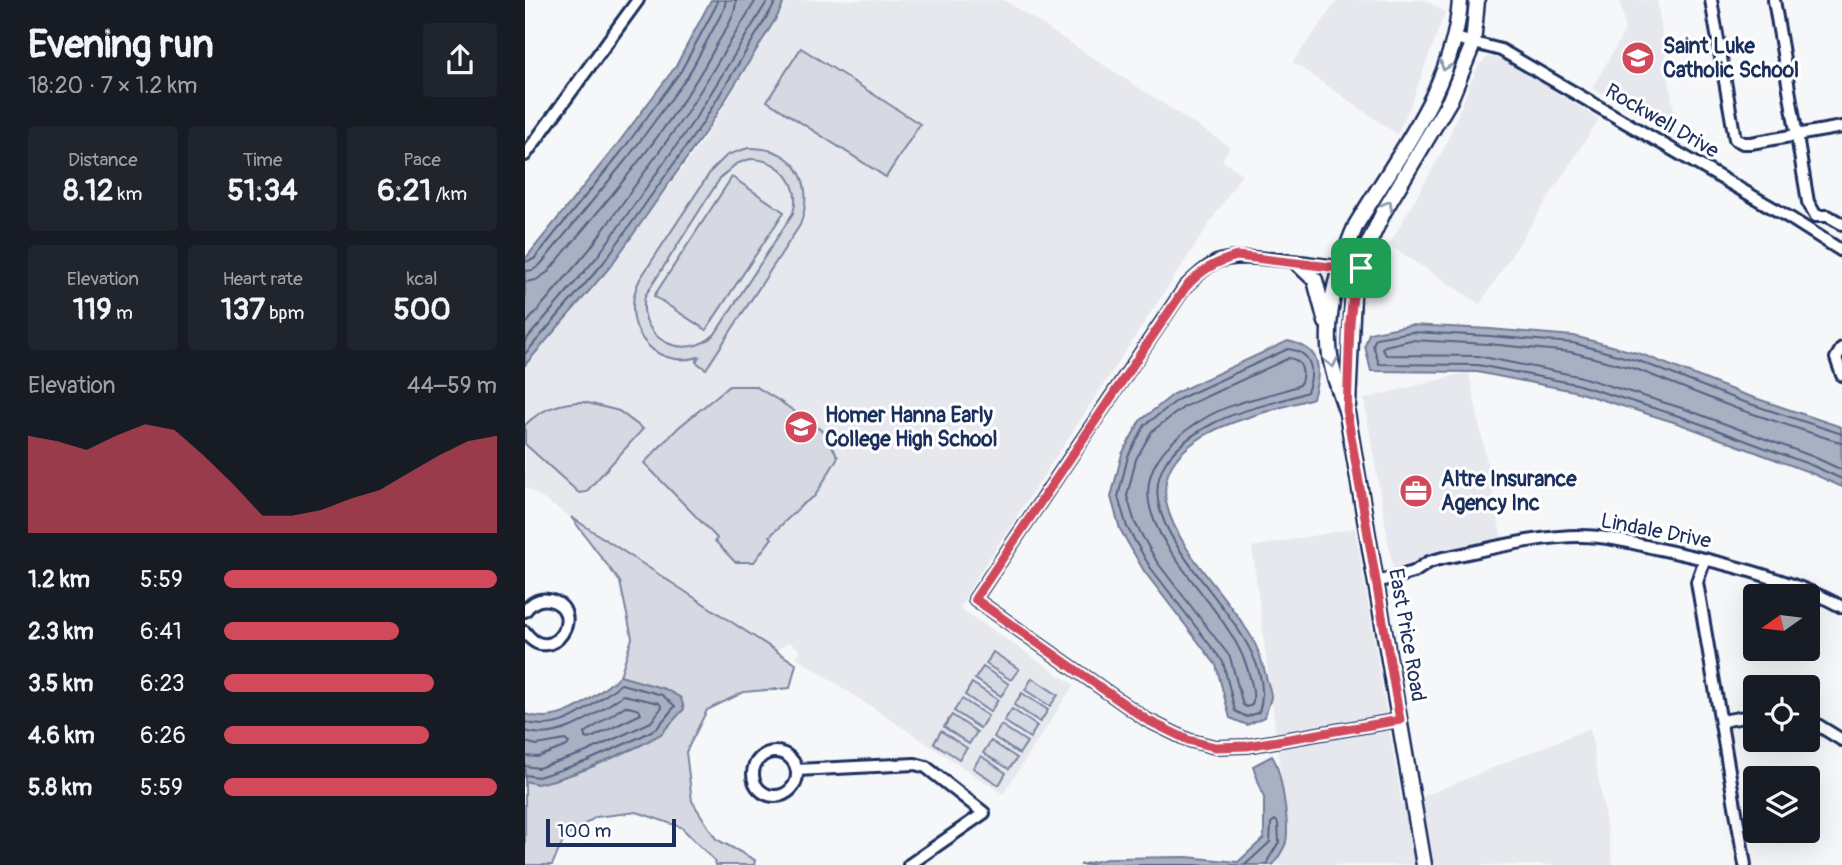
<!DOCTYPE html>
<html lang="en">
<head>
<meta charset="utf-8">
<style>
  :root { --surface:#171b24; --page:#20242c; --text:#f1f3f6; --muted:#9ea1a6; --accent:#d1495b }
  body { margin:0; font-family:Pangolin,sans-serif; background:var(--page); color:var(--text); height:100vh; display:flex; flex-direction:column; font-size:26px; white-space:nowrap }
  * { box-sizing:border-box; margin:0 }
  p { font-size:23px; color:var(--muted) }
  .icon { flex:none; width:38px; height:38px; fill:none; stroke:currentColor; stroke-width:2; stroke-linecap:round; stroke-linejoin:round }
  .map { position:relative; flex:1; overflow:hidden }
  .drawer { display:flex; flex-direction:column; background:var(--surface); width:525px }
  .drawer>* { flex:none }
  .needle { width:46px; rotate:256deg }
  .buttons { position:absolute; left:1218px; top:584px; display:grid; gap:14px }
  .buttons a { display:grid; place-items:center; width:77px; height:77px; border-radius:7px; background:var(--surface); box-shadow:0 7px 28px #0002; font-size:35px }
  .scale { position:absolute; left:21px; bottom:18px; width:130px; box-sizing:border-box; padding-left:7px; border:4px solid #1b2f5e; border-top:0; font-size:19px; line-height:24px; white-space:nowrap; color:#1b2f5e; -webkit-text-stroke:5px #fff; paint-order:stroke }
  .pin { position:absolute; display:grid; place-items:center; width:60px; height:60px; color:#fff; margin:-30px; border-radius:14px; box-shadow:0 4px 10px #0006 }
  .round { display:grid; place-items:center; flex:none; width:74px; height:74px; border-radius:7px; background:var(--page) }
  .summary { display:flex; align-items:center; justify-content:space-between; height:119px; padding:0 28px }
  h1 { font-size:38px; font-weight:800; line-height:52px }
  .metrics { display:grid; grid-template-columns:repeat(3,1fr); gap:10px; height:119px; padding:7px 28px }
  .metrics div { display:grid; align-content:center; border-radius:7px; background:var(--page); text-align:center }
  .metrics b { font-size:30px; font-weight:800 }
  .metrics small { font-size:19px; font-weight:400 }
  .metrics p { font-size:19px }
  .chart { height:196px; padding:14px 28px }
  .chart p { display:flex; justify-content:space-between }
  .chart svg { width:100%; height:126px; margin-top:7px; fill:var(--accent); opacity:.7 }
  ul { padding:0 28px; list-style:none; font-size:23px }
  li { display:grid; grid-template-columns:112px 84px 1fr; align-items:center; height:52px }
  li i { height:18px; border-radius:9px; background:var(--accent) }
  main { display:flex; flex:1; min-height:0 }
  .map>svg:first-child { display:block }
  .built { fill:#e6e8ee }
  .green { fill:#d6d9e2; stroke:#7884a0; stroke-width:2; fill-rule:evenodd }
  .water { fill:#a9b0c1; stroke:#707c99; stroke-width:2 }
  .lines { fill:none; stroke-linecap:round; stroke-linejoin:round }
  .shore { stroke:#546386; stroke-width:2 }
  .minor-casing { stroke:#1b2f5e; stroke-width:16 }
  .major-casing { stroke:#1b2f5e; stroke-width:19 }
  .minor { stroke:#fff; stroke-width:10 }
  .major { stroke:#fff; stroke-width:14 }
  .oneway { stroke:#8d97ae }
  .route-casing { stroke:#fff; stroke-width:14 }
  .route { stroke:#d1495b; stroke-width:9 }
  .labels { text-anchor:middle; dominant-baseline:central; stroke-width:6; stroke-linejoin:round; paint-order:stroke }
  .poi-label { font-size:21px; font-weight:bold; fill:#1b2f5e; stroke:#fff; text-anchor:start }
  .street-label { font-size:21px; fill:#1b2f5e; stroke:#fff }
</style>
</head>
<body>
<main>
<section class="drawer">
<div class="summary"><div><h1>Evening run</h1><p>18:20 · 7 × 1.2 km</p></div><a class="round"><svg class="icon" aria-label="share" viewBox="0 0 24 24"><path d="M12 15V3M7 8l5-5 5 5M5 13v7h14v-7"/></svg></a></div>
<div class="metrics">
<div><p>Distance</p><b>8.12<small> km</small></b></div>
<div><p>Time</p><b>51:34</b></div>
<div><p>Pace</p><b>6:21<small> /km</small></b></div>
</div>
<div class="metrics">
<div><p>Elevation</p><b>119<small> m</small></b></div>
<div><p>Heart rate</p><b>137<small> bpm</small></b></div>
<div><p>kcal</p><b>500</b></div>
</div>
<div class="chart"><p><span>Elevation</span>44–59 m</p>
<svg viewBox="0 0 160 44" preserveAspectRatio="none"><path d="M0 44V10L10 12L20 15L30 10L40 6L50 8L60 17L70 27L80 38L90 38L100 36L110 32L120 29L130 23L140 17L150 12L160 10V44z"/></svg>
</div>
<ul>
<li><b>1.2 km</b>5:59<i style="width:100%"></i></li>
<li><b>2.3 km</b>6:41<i style="width:64%"></i></li>
<li><b>3.5 km</b>6:23<i style="width:77%"></i></li>
<li><b>4.6 km</b>6:26<i style="width:75%"></i></li>
<li><b>5.8 km</b>5:59<i style="width:100%"></i></li>
</ul>
</section>
<div class="map">
<svg width="1317" height="865" viewBox="0 0 1317 865">
  <rect width="100%" height="100%" fill="#f6f7f9"/>
  <filter id="ink" filterUnits="userSpaceOnUse"><feTurbulence type="fractalNoise" baseFrequency=".0143" numOctaves="2"/><feDisplacementMap in="SourceGraphic" scale="14" xChannelSelector="R" yChannelSelector="G"/><feConvolveMatrix kernelMatrix="1 2 1 2 8 2 1 2 1" color-interpolation-filters="sRGB"/></filter>
  <g filter="url(#ink)">
    <g class="built">
      <path d="M263 0H479L705 147 697 160 717 174 448 583 435 608 549 685 478 794 271 657 276 651 264 642 250 651 0 487V367L98 249 179 139Z"/>
      <path d="M813 0H900L920 12 885 107 872 134 768 62Z"/>
      <path d="M1095 0H1132L1153 138 1067 88 1100 31Z"/>
      <path d="M963 57 979 60 1074 119 955 304 864 245 920 147 946 81 955 64Z"/>
      <path d="M944 372 977 540 868 569 839 399Z"/>
      <path d="M830 528 877 805 1065 728 1088 865H748L761 844 760 805 727 547Z"/>
    </g>
    <g class="green">
      <path d="M276 48 395 124 361 177 242 101Z"/>
      <path d="M223 148C271 147 291 183 275 225L181 369 171 362 174 357C125 371 93 322 115 279L186 171 202 155ZM225 159C255 159 277 184 268 213L190 334C160 363 111 339 120 296L196 177 211 164Z"/>
      <path d="M207 177 259 212 181 330 129 296Z"/>
      <path d="M204 386H230L256 402 300 433 313 457 290 496 278 504 245 536 247 538 229 562H210L190 541 192 538 119 463 154 427Z"/>
      <path d="M59 402 94 411 118 429 61 492 54 493 0 444V425C16 409 37 402 59 402Z"/>
      <path d="M46 517 271 664 265 688 219 692 182 710 161 752 167 801 191 839 230 860 229 865H190L189 860 156 827 112 812 71 817 40 837 27 865H0V781C28 788 89 757 116 745L107 681 95 676 107 638 95 582Z"/>
      <path d="M468 652 494 669 486 680 461 664Z"/>
      <path d="M458 667 484 684 476 696 450 679Z"/>
      <path d="M507 678 533 695 525 706 500 690Z"/>
      <path d="M447 683 473 700 465 712 440 695Z"/>
      <path d="M497 693 523 710 515 722 489 705Z"/>
      <path d="M437 699 463 716 455 728 429 711Z"/>
      <path d="M487 709 512 726 505 738 479 721Z"/>
      <path d="M427 715 452 732 444 744 419 727Z"/>
      <path d="M476 725 502 742 494 754 469 737Z"/>
      <path d="M416 731 442 748 434 759 409 743Z"/>
      <path d="M466 741 492 758 484 769 458 753Z"/>
      <path d="M456 756 481 773 474 785 448 768Z"/>
    </g>
    <g class="water">
      <path d="M186 0H260L253 15 183 128 85 267 0 365V259L91 146 151 66Z"/>
      <path d="M885 325 965 329 1049 336 1116 354 1215 393 1316 427 1317 487 1284 472 1155 424 1049 391 952 372 846 371 840 346 844 333Z"/>
      <path d="M763 341C797 348 797 369 788 398 756 408 723 415 692 429 579 482 680 565 720 627 731 642 736 658 741 676 742 682 746 690 746 697 745 703 741 711 740 717L722 725 705 718 691 665 619 571 595 529 586 497 597 454 615 421 650 393Z"/>
      <path d="M95 676 140 689 156 698 159 709 136 734 116 745 64 768 29 780 12 784 0 781V714C35 727 69 697 95 676Z"/>
      <path d="M747 756C756 768 766 831 760 845 757 852 752 859 748 865H555L586 858 662 857 713 862 739 838V798L728 766Z"/>
    </g>
    <g class="lines">
      <g class="shore">
        <path d="M0 262 9 259 97 151 156 71 191 6 192 0"/>
        <path d="M0 271 8 270 15 265 104 156 163 76 199 9 201 0"/>
        <path d="M0 282 11 280 23 272C82 200 148 127 192 44 200 30 211 16 211 0"/>
        <path d="M0 325 64 250 161 114 231 0"/>
        <path d="M0 341 72 257 170 119 243 0"/>
        <path d="M763 349C788 352 790 371 782 392 751 404 717 408 687 424 529 507 767 615 734 712L722 717 710 711 698 662 625 567 602 527 593 497 603 456 620 425 654 399Z"/>
        <path d="M0 354 79 262 177 124 252 0"/>
        <path d="M764 358C778 360 780 373 775 385 744 397 710 400 680 418 539 501 702 585 724 674 727 685 730 694 727 705L722 707 718 705 705 657 632 562 610 523 602 496 611 459 627 431 659 407Z"/>
        <path d="M1317 434 1213 400 1114 361 1048 343 965 336 886 332 851 338 848 345 854 364 953 365 1051 384 1157 417 1286 465 1317 479"/>
        <path d="M1317 443 1210 408 1111 369 1046 352 964 344 886 340 860 346 857 348 861 355 953 356 1053 376 1160 409 1289 457 1317 470"/>
        <path d="M100 706 114 710 116 714 64 739 60 738V733Z"/>
        <path d="M0 722C37 735 69 703 96 684L137 695 150 706 132 728 113 738 62 761 26 773 13 777 0 775"/>
        <path d="M0 731C34 743 72 713 98 695L134 703 137 707 126 722 59 753 13 768 0 766"/>
        <path d="M0 742 12 745 40 740 44 743 42 746 13 757 0 756"/>
        <path d="M585 865H672"/>
        <path d="M720 865 745 842 746 823 750 820 753 823 754 842 743 860 742 865"/>
      </g>
      <defs>
        <g id="minor">
          <path d="M1186 0 1210 139 1218 143H1226L1317 127"/>
          <path d="M1249 0 1283 202 1291 216"/>
          <path d="M930 38 976 50 1265 218 1317 251"/>
          <path d="M0 155 113 0"/>
          <path d="M1291 216H1303L1317 224"/>
          <path d="M836 268C801 268 716 249 689 263 678 269 669 278 660 287L450 599 622 720 663 740 690 747 722 746 875 720"/>
          <path d="M1317 348 1311 358 1317 375"/>
          <path d="M1180 559 1172 582 1220 865"/>
          <path d="M851 582 889 572 904 562 918 558C961 550 1011 536 1055 536 1082 536 1108 543 1134 549 1191 561 1267 579 1317 607"/>
          <path d="M0 611C6 603 14 598 24 600 64 609 27 670 0 632"/>
          <path d="M1283 719 1317 740"/>
          <path d="M1197 721 1230 715"/>
          <circle cx="250" cy="774" r="22"/>
          <path d="M272 770 390 764 401 767 459 813 384 865"/>
        </g>
        <g id="major">
          <path d="M772 263 790 280 801 322"/>
          <path d="M823 405 828 294 839 253 859 211 925 100 948 44 952 0"/>
          <path d="M899 865 822 413C815 391 805 369 804 345 802 304 815 262 831 225 873 155 930 84 935 0"/>
        </g>
      </defs>
      <use href="#minor" class="minor-casing"/>
      <use href="#major" class="major-casing"/>
      <use href="#minor" class="minor"/>
      <use href="#major" class="major"/>
    </g>
    <defs><path id="oneway-chevron" d="M-2-3.5L2.5 0L-2 3.5" fill="none" stroke-width="1.6" stroke-linecap="round" stroke-linejoin="round" transform="scale(1.75)"/></defs>
    <g class="oneway">
      <use href="#oneway-chevron" transform="translate(920 66) rotate(110)"/>
      <use href="#oneway-chevron" transform="translate(863 205) rotate(-60)"/>
      <use href="#oneway-chevron" transform="translate(807 363) rotate(79)"/>
    </g>
  </g>
  <g class="lines" filter="url(#ink)">
    <defs>
      <path id="route" d="M712 256 814 268H836L828 295 825 323 822 413 875 720 722 746 690 747 663 740 622 720 450 599 660 288C676 270 690 262 712 256Z"/>
    </defs>
    <use href="#route" class="route-casing"/>
    <use href="#route" class="route"/>
  </g>
  <defs>
    <symbol id="school-disc" viewBox="-11 -11 22 22"><circle r="9.5" fill="#d1495b" stroke="#fff"/><path d="M0-5L7-2L0 1L-7-2ZM-4 1L0 2.5L4 1V4Q0 6-4 4Z" fill="#fff"/></symbol>
    <symbol id="office-disc" viewBox="-11 -11 22 22"><circle r="9.5" fill="#d1495b" stroke="#fff"/><path d="M-6-3h4V-5.5h4V-3h4V5H-6ZM-1-4.5V-3h2v-1.5ZM-6 0V1H6V0Z" fill="#fff"/></symbol>
  </defs>
  <g fill-rule="evenodd">
    <use href="#school-disc" x="1094" y="39" width="38" height="38"/>
    <use href="#school-disc" x="257" y="408" width="38" height="38"/>
    <use href="#office-disc" x="872" y="472" width="38" height="38"/>
  </g>
  <g class="labels">
    <g class="poi-label">
      <text x="1138" y="46">Saint Luke<tspan x="1138" dy="24">Catholic School</tspan></text>
      <text x="300" y="415">Homer Hanna Early<tspan x="300" dy="24">College High School</tspan></text>
      <text x="916" y="479">Altre Insurance<tspan x="916" dy="24">Agency Inc</tspan></text>
    </g>
    <g class="street-label">
      <text transform="translate(1137 121) rotate(30)">Rockwell Drive</text>
      <text transform="translate(1131 531) rotate(11)">Lindale Drive</text>
      <text transform="translate(882 635) rotate(80)">East Price Road</text>
    </g>
  </g>
</svg>
<div class="buttons">
<a><svg class="needle" viewBox="-14 -14 28 28"><path d="M0-13l5 13h-10z" fill="#e53935"/><path d="M0 13l5-13h-10z" fill="#9ea1a6"/></svg></a>
<a><svg class="icon" aria-label="locate" viewBox="0 0 24 24"><circle cx="12" cy="12" r="6"/><path d="M12 2v4M12 18v4M2 12h4M18 12h4"/></svg></a>
<a><svg class="icon" aria-label="layers" viewBox="0 0 24 24"><path d="M12 4l9 5-9 5-9-5zM3 14l9 5 9-5"/></svg></a>
</div>
<div class="scale">100 m</div>
<div class="pin" style="left:836px;top:268px;background:#1e9e55"><svg class="icon" aria-label="arrive" viewBox="0 0 24 24"><path d="M6 21V4h12l-3 4 3 4H6"/></svg></div>
</div>
</main>
</body>
</html>
